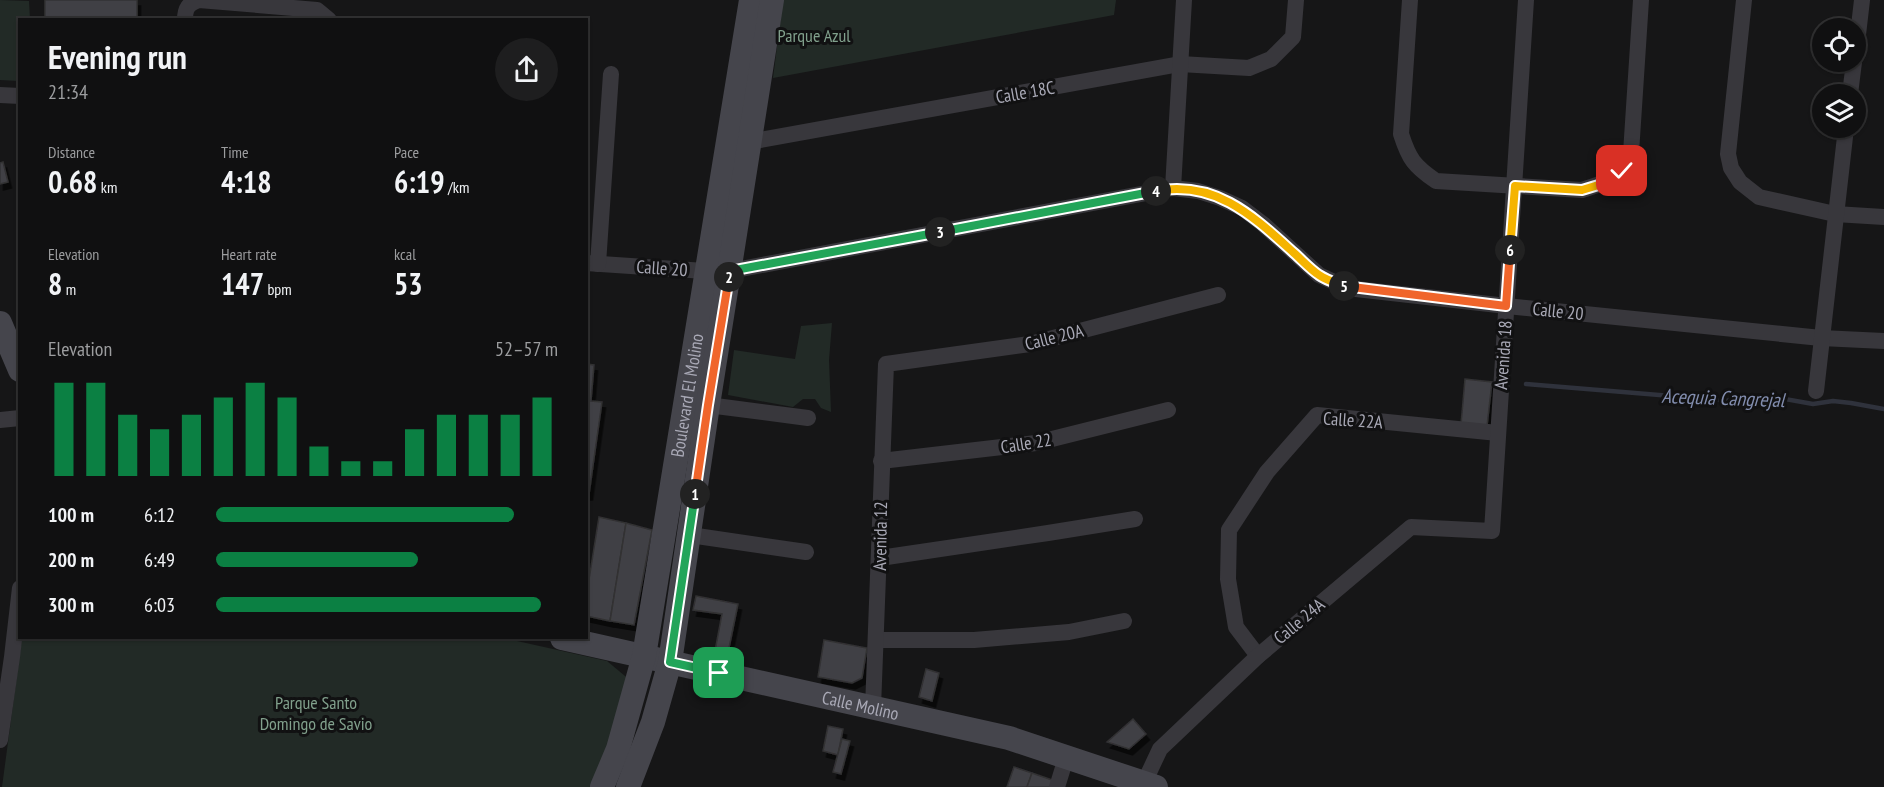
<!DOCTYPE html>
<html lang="en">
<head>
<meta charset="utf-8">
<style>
  :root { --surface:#101011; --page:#1e1e1f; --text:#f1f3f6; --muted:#9c9d9f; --line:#303031; --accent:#0b8043 }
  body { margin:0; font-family:"PT Sans Narrow",sans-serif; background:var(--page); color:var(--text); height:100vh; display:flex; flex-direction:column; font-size:22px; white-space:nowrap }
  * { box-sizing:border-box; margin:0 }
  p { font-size:20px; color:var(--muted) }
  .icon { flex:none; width:33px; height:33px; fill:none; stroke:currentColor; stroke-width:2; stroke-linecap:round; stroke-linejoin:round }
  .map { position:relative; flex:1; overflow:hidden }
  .side { position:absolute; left:18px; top:18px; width:570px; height:621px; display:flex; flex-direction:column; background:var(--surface); border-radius:0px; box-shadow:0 2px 4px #0004,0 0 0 2px var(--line) }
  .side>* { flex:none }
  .tools { position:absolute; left:1812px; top:18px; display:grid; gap:12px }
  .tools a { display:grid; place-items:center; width:54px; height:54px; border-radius:50%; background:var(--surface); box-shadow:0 2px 4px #0004,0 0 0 2px var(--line); font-size:30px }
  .pin { position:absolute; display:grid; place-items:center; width:51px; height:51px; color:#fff; margin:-26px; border-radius:12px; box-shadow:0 3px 9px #0006 }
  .km { position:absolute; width:30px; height:30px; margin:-15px; border-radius:50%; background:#222; color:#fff; font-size:16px; line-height:30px; text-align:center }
  .round { display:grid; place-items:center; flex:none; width:63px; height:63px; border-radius:32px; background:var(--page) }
  .headline { display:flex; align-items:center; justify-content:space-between; height:102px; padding:0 30px }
  h1 { font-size:33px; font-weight:700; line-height:45px }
  .metrics { display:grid; grid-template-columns:repeat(3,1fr); gap:9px; height:102px; padding:6px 30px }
  .metrics div { display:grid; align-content:center }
  .metrics b { font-size:30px; font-weight:700 }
  .metrics small { font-size:16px; font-weight:400 }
  .metrics p { font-size:16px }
  .chart { height:168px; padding:12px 30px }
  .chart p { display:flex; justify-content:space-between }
  .chart svg { width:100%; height:108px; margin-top:6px; stroke:var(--accent); stroke-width:6 }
  ul { padding:0 30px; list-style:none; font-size:20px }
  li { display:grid; grid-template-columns:96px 72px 1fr; align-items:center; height:45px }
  li i { height:15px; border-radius:8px; background:var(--accent) }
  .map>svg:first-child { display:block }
  .green { fill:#222a26 }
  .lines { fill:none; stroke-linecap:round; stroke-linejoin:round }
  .stream { stroke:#2f323c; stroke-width:4.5 }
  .building { fill:#404044; stroke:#313033; stroke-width:1.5; filter:url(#shadow) }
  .street { stroke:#38373c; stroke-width:16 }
  .secondary { stroke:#45454c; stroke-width:24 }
  .split-1-casing { stroke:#fff; stroke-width:12 }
  .split-2-casing { stroke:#fff; stroke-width:12 }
  .split-3-casing { stroke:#fff; stroke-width:12 }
  .split-4-casing { stroke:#fff; stroke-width:12 }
  .split-5-casing { stroke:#fff; stroke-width:12 }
  .split-6-casing { stroke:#fff; stroke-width:12 }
  .split-7-casing { stroke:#fff; stroke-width:12 }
  .split-1 { stroke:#22a559; stroke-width:8 }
  .split-2 { stroke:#f0652b; stroke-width:8 }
  .split-3 { stroke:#22a559; stroke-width:8 }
  .split-4 { stroke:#22a559; stroke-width:8 }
  .split-5 { stroke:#f5b400; stroke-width:8 }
  .split-6 { stroke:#f0652b; stroke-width:8 }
  .split-7 { stroke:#f5b400; stroke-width:8 }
  .labels { text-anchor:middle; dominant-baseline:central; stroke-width:6; stroke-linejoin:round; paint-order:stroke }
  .park-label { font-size:18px; fill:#81a08c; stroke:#111112 }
  .street-label { font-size:18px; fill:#a9a9b6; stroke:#111112 }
  .water-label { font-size:20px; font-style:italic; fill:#828dae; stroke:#111112 }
</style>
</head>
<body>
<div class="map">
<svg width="1884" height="787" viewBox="0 0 1884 787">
  <defs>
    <filter id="shadow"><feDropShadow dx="3.5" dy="6" stdDeviation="0" flood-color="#0009"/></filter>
  </defs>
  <rect width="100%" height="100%" fill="#161617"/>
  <g class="green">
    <path d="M0 0 29 1 30 19 20 20 19 81 0 80Z"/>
    <path d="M783 0H1116L1114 15 773 78Z"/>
    <path d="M832 323 829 360 831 412 821 408 815 399H803L793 407 728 395 734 350 795 359 801 326Z"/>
    <path d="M22 638H503L607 661 631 681 593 787H2Z"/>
  </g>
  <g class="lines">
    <path class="stream" d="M1526 384 1732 401H1749L1774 397 1813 404 1833 401 1851 403 1884 409"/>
  </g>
  <g class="building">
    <rect x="45" y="0" width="92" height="20"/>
    <path d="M3 162 8 182 0 184V163Z"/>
    <path d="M586 364 594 365 591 401 602 402 589 494H586Z"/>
    <path d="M1465 379 1492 382 1487 426 1461 424Z"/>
    <path d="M599 517 626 523 610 621 586 616V598Z"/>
    <path d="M626 523 652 530 634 625 610 621Z"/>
    <path d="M696 596 738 604 728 653 715 651 722 614 693 610Z"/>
    <path d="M824 640 867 648 862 678 852 683 818 677Z"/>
    <path d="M926 669 939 673 932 701 919 697Z"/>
    <path d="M1133 719 1146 734 1129 749 1107 742Z"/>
    <path d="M828 726 843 729 838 755 823 751Z"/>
    <path d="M842 739 850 741 841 774 833 772Z"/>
    <path d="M1014 767 1032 773 1027 787H1007Z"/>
    <path d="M1032 773 1055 781 1052 787H1027Z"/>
  </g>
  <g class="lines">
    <g class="street">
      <path d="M1410 0 1401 134C1409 159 1414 166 1436 181L1582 190C1611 181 1617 179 1631 153L1641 0"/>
      <path d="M1744 0 1728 154 1731 168 1740 182 1759 197 1835 214 1884 217"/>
      <path d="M185 20C185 8 188 4 199 0L317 10 329 20"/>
      <path d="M1856 52 1862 0"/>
      <path d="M1850 94 1854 62"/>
      <path d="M0 95 20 96"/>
      <path d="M749 142 1180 64 1249 68 1271 59 1293 37 1296 0"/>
      <path d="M1173 188 1184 0"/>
      <path d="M586 263 705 271H730L1173 188 1198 191 1220 198 1242 208 1263 224 1319 275 1347 288 1507 306 1821 338 1884 341"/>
      <path d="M598 264 611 74"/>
      <path d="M1816 391 1846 128"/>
      <path d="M708 405 808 418"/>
      <path d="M0 420 20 418"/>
      <path d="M881 461 1036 443 1168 410"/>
      <path d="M690 535 806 552"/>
      <path d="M880 558 1048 533 1135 519"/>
      <path d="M876 640H974L1069 632 1124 621"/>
      <path d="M1258 656 1236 627 1228 579 1229 530 1267 472 1317 415 1498 433"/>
      <path d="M873 708 886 364 1030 344 1218 295"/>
      <path d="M0 740 12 657 20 588"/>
      <path d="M1144 783 1160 749 1258 656 1411 527 1492 531 1526 0"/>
      <path d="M1057 787 1066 758"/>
    </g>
    <g class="secondary">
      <path d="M0 323 20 370"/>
      <path id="s1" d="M562 638 1009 738 1156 787"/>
      <path id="s2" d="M602 787 618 749 644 656 751 0"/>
      <path d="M628 787 653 722 670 662 708 405 772 0"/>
    </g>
  </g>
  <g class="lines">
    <defs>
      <path id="split-1" d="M695 494 670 662 719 673"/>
      <path id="split-2" d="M695 494 708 405 729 277"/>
      <path id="split-3" d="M729 277 730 271 940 232"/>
      <path id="split-4" d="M940 232 1156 191"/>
      <path id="split-5" d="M1156 191C1216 180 1253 216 1294 253 1302 260 1310 269 1319 275 1326 280 1336 283 1344 286"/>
      <path id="split-6" d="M1344 286 1506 306 1510 250"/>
      <path id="split-7" d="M1510 250 1515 186 1582 190 1605 183 1622 171"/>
    </defs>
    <use href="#split-1" class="split-1-casing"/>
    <use href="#split-2" class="split-2-casing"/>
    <use href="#split-3" class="split-3-casing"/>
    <use href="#split-4" class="split-4-casing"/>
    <use href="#split-5" class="split-5-casing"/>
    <use href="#split-6" class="split-6-casing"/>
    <use href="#split-7" class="split-7-casing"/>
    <use href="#split-1" class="split-1"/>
    <use href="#split-2" class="split-2"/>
    <use href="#split-3" class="split-3"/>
    <use href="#split-4" class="split-4"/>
    <use href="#split-5" class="split-5"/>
    <use href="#split-6" class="split-6"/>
    <use href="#split-7" class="split-7"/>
  </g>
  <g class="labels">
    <g class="park-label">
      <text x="814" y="35">Parque Azul</text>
      <text x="316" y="702">Parque Santo<tspan x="316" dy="21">Domingo de Savio</tspan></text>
    </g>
    <g class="street-label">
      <text transform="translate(1025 92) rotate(-10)">Calle 18C</text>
      <text transform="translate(662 268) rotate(4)">Calle 20</text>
      <text transform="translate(1558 311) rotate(6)">Calle 20</text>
      <text transform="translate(1054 337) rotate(-14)">Calle 20A</text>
      <text transform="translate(1503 355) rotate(-86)">Avenida 18</text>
      <text stroke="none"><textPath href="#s2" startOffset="402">Boulevard El Molino</textPath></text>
      <text transform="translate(1353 420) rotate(4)">Calle 22A</text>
      <text transform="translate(1026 443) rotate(-9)">Calle 22</text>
      <text transform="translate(880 536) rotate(-89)">Avenida 12</text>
      <text transform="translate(1299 621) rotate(-40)">Calle 24A</text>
      <text stroke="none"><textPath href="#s1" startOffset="306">Calle Molino</textPath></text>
    </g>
    <g class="water-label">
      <text transform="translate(1723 398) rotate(2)">Acequia Cangrejal</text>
    </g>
  </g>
</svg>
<div class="tools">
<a><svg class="icon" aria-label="locate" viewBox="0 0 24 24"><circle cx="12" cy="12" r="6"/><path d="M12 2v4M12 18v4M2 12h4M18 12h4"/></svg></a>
<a><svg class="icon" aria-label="layers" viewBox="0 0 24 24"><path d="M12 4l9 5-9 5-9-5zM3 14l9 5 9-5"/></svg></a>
</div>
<div class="pin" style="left:719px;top:673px;background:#1e9e55"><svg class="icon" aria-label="arrive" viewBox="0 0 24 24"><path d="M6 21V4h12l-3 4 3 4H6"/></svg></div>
<div class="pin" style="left:1622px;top:171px;background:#d93025"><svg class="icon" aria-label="check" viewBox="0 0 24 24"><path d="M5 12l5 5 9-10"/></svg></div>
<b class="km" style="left:695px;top:494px">1</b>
<b class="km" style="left:729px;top:277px">2</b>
<b class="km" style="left:940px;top:232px">3</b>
<b class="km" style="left:1156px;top:191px">4</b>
<b class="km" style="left:1344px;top:286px">5</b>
<b class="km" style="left:1510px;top:250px">6</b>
<section class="side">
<div class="headline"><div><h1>Evening run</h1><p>21:34</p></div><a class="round"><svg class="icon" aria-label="share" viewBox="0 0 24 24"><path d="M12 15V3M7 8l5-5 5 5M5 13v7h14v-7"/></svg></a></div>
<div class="metrics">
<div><p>Distance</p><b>0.68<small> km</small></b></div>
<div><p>Time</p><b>4:18</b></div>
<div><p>Pace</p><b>6:19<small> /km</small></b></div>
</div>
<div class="metrics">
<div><p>Elevation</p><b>8<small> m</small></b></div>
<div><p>Heart rate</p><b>147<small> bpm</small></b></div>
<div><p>kcal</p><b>53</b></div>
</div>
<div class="chart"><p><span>Elevation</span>52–57 m</p>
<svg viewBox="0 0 160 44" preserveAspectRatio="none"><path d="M5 44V6M15 44V6M25 44V19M35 44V25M45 44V19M55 44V12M65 44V6M75 44V12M85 44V32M95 44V38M105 44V38M115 44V25M125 44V19M135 44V19M145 44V19M155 44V12"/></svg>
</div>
<ul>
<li><b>100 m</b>6:12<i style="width:87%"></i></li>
<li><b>200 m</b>6:49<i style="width:59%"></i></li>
<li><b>300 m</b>6:03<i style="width:95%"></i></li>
</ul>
</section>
</div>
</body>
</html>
